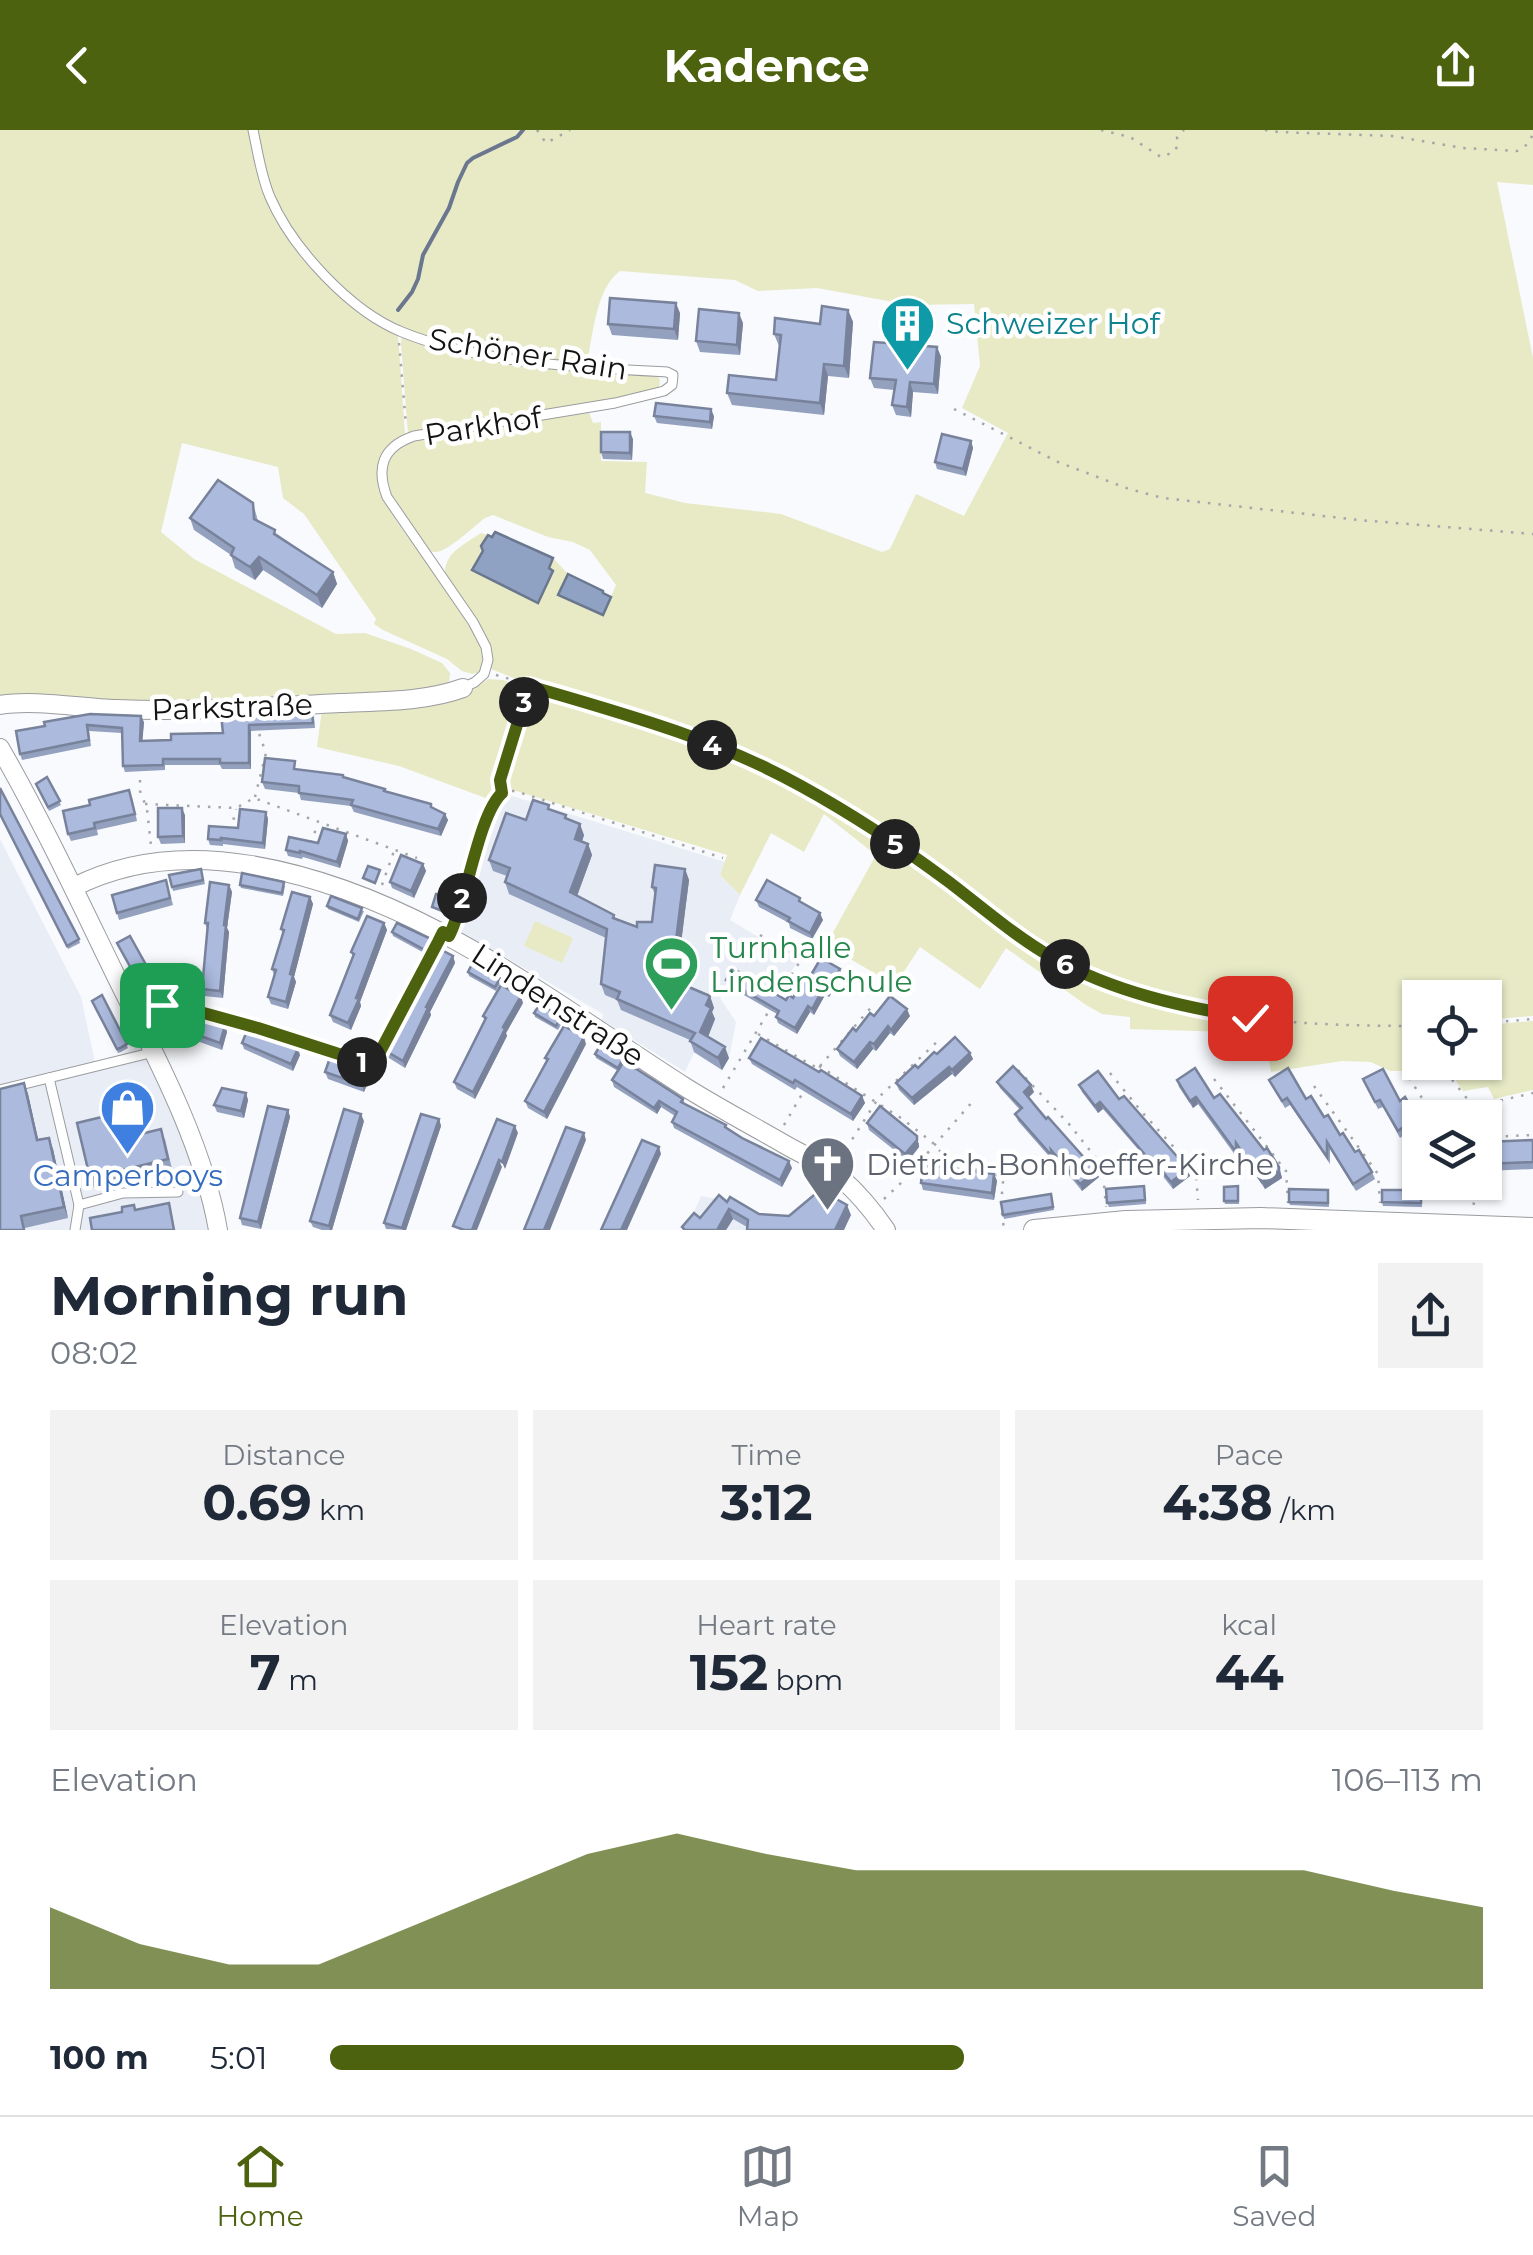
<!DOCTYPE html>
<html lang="en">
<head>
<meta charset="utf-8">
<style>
  :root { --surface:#fff; --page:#f2f2f3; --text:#1f2937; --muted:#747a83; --line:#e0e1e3; --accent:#4c620e }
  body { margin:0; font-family:Montserrat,sans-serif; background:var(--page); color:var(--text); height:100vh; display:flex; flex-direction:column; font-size:38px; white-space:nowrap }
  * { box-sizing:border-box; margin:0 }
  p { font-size:32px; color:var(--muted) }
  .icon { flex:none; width:55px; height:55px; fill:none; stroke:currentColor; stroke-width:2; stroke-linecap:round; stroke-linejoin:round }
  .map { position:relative; height:1100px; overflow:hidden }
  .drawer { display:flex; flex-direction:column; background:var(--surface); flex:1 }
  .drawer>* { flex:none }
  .buttons { position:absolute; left:1402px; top:850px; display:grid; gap:20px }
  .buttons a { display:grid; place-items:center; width:100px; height:100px; border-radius:0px; background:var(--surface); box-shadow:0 2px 8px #0004; font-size:50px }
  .pin { position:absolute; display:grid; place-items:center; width:85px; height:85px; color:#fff; margin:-42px; border-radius:20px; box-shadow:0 5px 15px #0006 }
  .km { position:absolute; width:50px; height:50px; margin:-25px; border-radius:50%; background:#222; color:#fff; font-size:28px; line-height:50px; text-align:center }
  .round { display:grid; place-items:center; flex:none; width:105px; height:105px; border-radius:0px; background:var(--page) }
  .summary { display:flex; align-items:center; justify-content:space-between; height:170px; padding:0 50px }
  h1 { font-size:55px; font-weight:700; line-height:75px }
  .metrics { display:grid; grid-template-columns:repeat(3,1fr); gap:15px; height:170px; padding:10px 50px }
  .metrics div { display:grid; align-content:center; border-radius:0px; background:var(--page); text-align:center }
  .metrics b { font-size:50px; font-weight:700 }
  .metrics small { font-size:28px; font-weight:400 }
  .metrics p { font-size:28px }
  .chart { height:280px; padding:20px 50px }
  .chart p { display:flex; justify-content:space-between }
  .chart svg { width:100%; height:180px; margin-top:10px; fill:var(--accent); opacity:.7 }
  ul { padding:0 50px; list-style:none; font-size:32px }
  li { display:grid; grid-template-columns:160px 120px 1fr; align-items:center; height:75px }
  li i { height:25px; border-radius:12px; background:var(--accent) }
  header { display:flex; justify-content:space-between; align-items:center; height:130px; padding:0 50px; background:var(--accent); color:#fff; font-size:45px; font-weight:700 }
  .tab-bar { display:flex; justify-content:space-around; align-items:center; height:140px; border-top:2px solid var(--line); background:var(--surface); font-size:28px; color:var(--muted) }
  .tab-bar a { display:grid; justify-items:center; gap:5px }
  .tab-bar .on { color:var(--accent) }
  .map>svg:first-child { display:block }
  .built { fill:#e9edf6 }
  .green { fill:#e7eac5 }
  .water { fill:#90a2c3; stroke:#6a778e; stroke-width:2.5 }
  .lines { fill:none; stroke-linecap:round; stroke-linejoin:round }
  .stream { stroke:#6a778e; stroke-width:4 }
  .service-casing { stroke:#9a9c9e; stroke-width:11 }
  .minor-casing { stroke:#9a9c9e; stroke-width:20 }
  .tertiary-casing { stroke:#9a9c9e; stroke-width:22 }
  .path { stroke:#a5a6a8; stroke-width:2.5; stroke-dasharray:2.5 8; stroke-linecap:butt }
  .service { stroke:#fff; stroke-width:9 }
  .minor { stroke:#fff; stroke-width:18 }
  .tertiary { stroke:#fff; stroke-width:20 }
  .wall { fill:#93a0be }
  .shaded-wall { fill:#78829b }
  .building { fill:#abbadd; stroke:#78829b; stroke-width:2.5 }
  .route-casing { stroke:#fff; stroke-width:20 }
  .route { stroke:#4c620e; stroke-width:12 }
  .labels { text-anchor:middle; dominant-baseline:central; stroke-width:9; stroke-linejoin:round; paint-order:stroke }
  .culture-label { font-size:30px; fill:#0d838f; stroke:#fff; text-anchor:start }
  .street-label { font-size:30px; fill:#131314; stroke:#fff }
  .leisure-label { font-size:30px; fill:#27864d; stroke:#fff; text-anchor:start }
  .worship-label { font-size:30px; fill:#5b616d; stroke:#fff; text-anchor:start }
  .shop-label { font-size:30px; fill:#366cbe; stroke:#fff }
</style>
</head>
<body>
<header><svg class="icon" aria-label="back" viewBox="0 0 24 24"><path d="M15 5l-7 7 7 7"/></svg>Kadence<svg class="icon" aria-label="share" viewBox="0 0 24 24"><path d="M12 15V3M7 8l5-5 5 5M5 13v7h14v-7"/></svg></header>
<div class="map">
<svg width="1533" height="1100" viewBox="0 0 1533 1100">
  <rect width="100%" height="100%" fill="#f8fafd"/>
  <g class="built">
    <path d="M509 665 725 732 720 745 740 765 730 790 798 831 774 867 734 844 720 868 736 892 729 928 722 940 694 923 685 942 602 890 603 884 457 799 498 673Z"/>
    <path d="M0 709 81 867 95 932 119 925 135 918H147L199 1051 208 1100H0Z"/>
    <path d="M701 1066 731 1071 751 1100H686Z"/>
  </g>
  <g class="green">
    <path d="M0 0H249L258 41 305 129 398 204 405 304C306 353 507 478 480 542L472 544 462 541 447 529 383 500 374 494 376 489 304 384 283 368 278 337 182 313 161 402 194 429 336 504 365 503 411 519 442 533 450 543 449 554 443 559 159 576 0 569Z"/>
    <path d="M257 0H1533V55L1497 52 1533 228V886L1485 890V868H1420V932L1431 933 1406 941H1390L1371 932 1342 931 1271 942 1264 903 1130 899V887L1102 884 1086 875 1006 818 980 859 920 817 895 855 826 815 876 725 824 684 804 722 771 703 740 765 720 745 727 725 503 657 501 652 506 632H504L491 670 399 636 317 617 322 579 470 562 488 549 503 550 527 559 511 609 514 610 531 555 491 539V525L445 442C445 422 467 413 481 403L488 405 481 415 537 472 553 442 548 439 553 428 568 444 559 465 603 484 616 455 590 420 573 412 548 407 493 385 485 388C475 395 446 424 434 422 422 421 414 402 408 393 391 366 369 334 407 313L589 282 593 293 601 292V331L647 332 645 363 685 373 781 384 882 422 890 419 916 364 964 386 1008 303 962 278 980 236 974 174 910 175 817 158 758 161 735 150 620 141C596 158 593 205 587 233L658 247 660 250 659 258 545 283 408 304 401 215 402 199C350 169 298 124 275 67 266 46 262 23 257 0Z"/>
    <path d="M535 791 573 808 562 833 524 816Z"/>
    <path d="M1533 891V960L1494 969 1488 957 1463 961 1443 933 1485 932V895Z"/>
  </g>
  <g class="water">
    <path d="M495 402 553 428 549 438 553 441 538 473 472 440 483 421 481 416 488 405 492 407Z"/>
    <path d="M568 444 603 461V463L611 467 603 485 558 465Z"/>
  </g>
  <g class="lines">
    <path class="stream" d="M398 180 412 162 418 149 423 125 449 78 458 52 467 33 473 28 517 7 523 0"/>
    <defs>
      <g id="service">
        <path d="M253 0C258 23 261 46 270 67 292 118 350 181 402 202 477 233 586 238 667 242L673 245 672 255 664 261 615 273 414 306C382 317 376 338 387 367L473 492 486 517 488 530 484 544 475 552 463 558"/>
        <path d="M49 948 79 1075 123 1063 178 1062"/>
        <path d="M0 960 154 922"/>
        <path d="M75 1100 79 1075"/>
      </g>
      <g id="minor">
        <path d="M0 575C34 569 81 578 116 579 190 582 266 577 340 573 380 571 425 572 463 558"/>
        <path d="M0 618C42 691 78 768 115 844 154 923 203 1013 218 1100"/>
        <path d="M74 757C129 729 191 725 251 735 417 763 547 869 685 957 717 977 751 995 784 1014 803 1025 824 1034 842 1049 859 1064 873 1081 886 1100"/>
      </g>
      <path id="tertiary" d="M1034 1100 1126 1091 1261 1088 1533 1098"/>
    </defs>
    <use href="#service" class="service-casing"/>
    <use href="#minor" class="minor-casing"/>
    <use href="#tertiary" class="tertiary-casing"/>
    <g class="path">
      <path d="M537 0 546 13 570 0"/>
      <path d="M1101 0 1130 7 1161 27 1174 22 1178 15 1177 7 1184 0"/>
      <path d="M1265 0 1278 2 1392 6 1463 18 1517 21 1528 14 1533 4"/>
      <path d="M399 213 406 295"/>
      <path d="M954 279 1058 332 1129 359 1163 368 1359 390 1533 404"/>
      <path d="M496 545C599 575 707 604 802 656 852 684 901 717 948 751 980 775 1010 803 1045 823 1157 890 1293 896 1420 896"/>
      <path d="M140 650V661L147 679 151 716"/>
      <path d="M502 662 500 650 528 559"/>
      <path d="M255 667 266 623 257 598"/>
      <path d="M145 674 236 678 254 668 417 728"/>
      <path d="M231 700 236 679"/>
      <path d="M311 713 318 693"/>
      <path d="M382 755 394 721"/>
      <path d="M456 791 493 674C498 664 504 661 515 661L723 728"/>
      <path d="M760 805 801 830 779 864"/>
      <path d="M152 880 161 875 171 874 257 898 331 922"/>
      <path d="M1485 893 1533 889"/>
      <path d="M758 904 817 938"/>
      <path d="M348 927 373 935 433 819"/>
      <path d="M1441 932 1449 946 1469 971"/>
      <path d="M819 936 901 988 932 1012 946 1028 971 1038 1000 1046 1003 1052 1001 1074 1004 1100"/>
      <path d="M820 936 875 873"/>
      <path d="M1018 940 1069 994 1099 1032 1103 1043 1106 1077"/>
      <path d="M1110 943 1141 981 1191 1036 1196 1045 1198 1070"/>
      <path d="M1409 948 1435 988"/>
      <path d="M1214 949 1286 1041 1288 1073"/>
      <path d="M1314 956 1378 1044 1380 1073"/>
      <path d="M723 958 770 879"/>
      <path d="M1442 988 1470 972H1494L1533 963"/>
      <path d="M784 995 805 959"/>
      <path d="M1485 1010 1508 1006 1533 1005"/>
      <path d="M841 1027 879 967 939 910"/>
      <path d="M1472 1052 1475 1062 1473 1081"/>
      <path d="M884 1069 903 1051 974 970"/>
    </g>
    <use href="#service" class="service"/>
    <use href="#minor" class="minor"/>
    <use href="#tertiary" class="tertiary"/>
  </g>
  <g class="wall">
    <path d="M848 180 853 192 849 248 828 246 824 285 732 275 727 263 776 250 779 216 774 204 820 194Z"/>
    <path d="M680 183 678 210 612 205 608 194Z"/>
    <path d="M743 193 740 225 700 222 696 211Z"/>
    <path d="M937 217 941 227 938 264 913 262 911 287 896 285 892 275 894 260 874 258 870 248Z"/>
    <path d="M654 286H714L712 299 657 293Z"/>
    <path d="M633 309 632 330 603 329 601 322Z"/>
    <path d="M971 311 973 318 966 346 937 339 935 332Z"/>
    <path d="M253 373 258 391 333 442 337 454 322 478 263 440 255 450 235 438 231 425 194 400 190 388Z"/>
    <path d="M221 585 314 587 315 598 251 601V639H222L220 635H165V640L125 642 123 636 122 603 89 601 91 616 22 630 20 624 45 596 144 592 142 611 171 610 223 603Z"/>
    <path d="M297 640 344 647 385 659V662L445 684 448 690 441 706 354 682 351 676 301 670 299 663 265 659 262 652Z"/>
    <path d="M47 647 61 675 49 681 36 654Z"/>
    <path d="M132 667 137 691 97 700 98 705 71 711 68 704Z"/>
    <path d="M551 680 568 689 584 705 582 712 588 714 592 725 577 766 615 788 637 797 652 792 655 765 652 757 685 739 689 750 678 837 671 836 666 847 710 866 714 878 712 882 715 889 708 907 729 928 722 940 694 922 690 910 621 880 617 870 605 865 601 854 606 808 509 764 505 752 507 746 493 741 489 730 526 690Z"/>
    <path d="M266 682 268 689 265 719 223 714V716L210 715 208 709 238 698Z"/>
    <path d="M0 685 79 809 80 813 68 819Z"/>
    <path d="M185 685V713L161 714 158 707Z"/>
    <path d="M346 704 348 711 340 738 303 727 302 729 288 726 286 720 318 713Z"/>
    <path d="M423 734 426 741 414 768 392 758 390 752Z"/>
    <path d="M201 739 205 754 173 761 169 745Z"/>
    <path d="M166 750 173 775 119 790 112 765Z"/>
    <path d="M229 755 232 762 227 798 229 802 223 868 204 866 202 859 207 799 205 793Z"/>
    <path d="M240 755 285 756 283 766 241 758Z"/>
    <path d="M310 767 313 774 294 847 296 852 288 879 271 874 268 867 274 845 272 839 283 804 281 799Z"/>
    <path d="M756 770 802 773 823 790 812 809 790 798 789 793 759 777Z"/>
    <path d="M327 776 364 781 359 792 328 779Z"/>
    <path d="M384 793 387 800 360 872 361 876 351 900 333 892 330 885 353 826 351 822Z"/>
    <path d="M392 802 431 809 432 813 426 824 393 806Z"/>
    <path d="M118 816 160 860 161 863 148 870Z"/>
    <path d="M453 826 455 833 430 882 431 885 405 938 389 928 386 921 395 906 394 903 419 852 418 849Z"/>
    <path d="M468 842 501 852 496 861 469 846Z"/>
    <path d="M842 845 829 867 825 865 814 885 810 882 797 904 778 893 776 887 777 884 728 856 726 850 786 870 793 868 808 850Z"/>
    <path d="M102 865 128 918 121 922 118 923 92 871Z"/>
    <path d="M523 873 506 903 507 906 475 969 457 959 454 952 484 890 483 886Z"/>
    <path d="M534 883 563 891 558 900 535 887Z"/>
    <path d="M910 886 894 906 890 903 876 921 873 919 857 939 840 926 837 919 856 901Z"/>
    <path d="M170 895H225L227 902 222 920 172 902Z"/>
    <path d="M242 913 300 925 293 941 244 919Z"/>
    <path d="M586 914 547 989 528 978 525 971 546 931 545 928Z"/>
    <path d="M970 923 973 929 955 947 952 944 914 975 899 960 896 953 937 924Z"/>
    <path d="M595 924 623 929 624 931 683 969 685 974 792 1038 782 1057 674 998 672 992 675 986 661 977 657 984 614 957 612 950 618 941 596 928Z"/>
    <path d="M749 928 862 966 865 973 853 991 797 957 795 960 752 934Z"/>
    <path d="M369 935 372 942 364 962 328 949 325 942Z"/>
    <path d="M1363 949 1400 971 1418 990 1416 1026 1404 1005 1400 1008 1383 977 1378 979Z"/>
    <path d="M1177 950 1214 968 1279 1037 1282 1048 1265 1059 1238 1020V1029L1198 974 1193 978 1179 957Z"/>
    <path d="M1269 950 1306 969 1372 1042 1375 1049 1356 1061 1330 1019V1034L1290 975 1285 978Z"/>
    <path d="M997 952 1034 962 1029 967 1099 1047 1082 1061 1054 1027 1055 1033 1018 991 1015 984 1020 980 1000 958Z"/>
    <path d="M1079 955 1119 969 1188 1039 1190 1046 1173 1059 1157 1039 1156 1040 1103 979 1098 983 1082 962Z"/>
    <path d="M246 963 248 970 244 988 217 982 214 975Z"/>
    <path d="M28 964 38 1010 53 1019 68 1088 25 1098 0 1100Z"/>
    <path d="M288 980 290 987 261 1099 242 1095 240 1088Z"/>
    <path d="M143 989 146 1003 165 1009 172 1039 94 1058 90 1048Z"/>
    <path d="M439 989 441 996 406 1100 386 1099 384 1093Z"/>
    <path d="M364 991 332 1100H322L313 1097 310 1091Z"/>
    <path d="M867 993 919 1013V1017L908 1031 869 1000Z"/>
    <path d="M1533 1010V1039L1485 1041V1012Z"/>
    <path d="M994 1044 997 1051 994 1070 923 1060 921 1053Z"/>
    <path d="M1441 1052H1467V1053L1448 1064Z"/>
    <path d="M1145 1060 1146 1074 1109 1077 1107 1073Z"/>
    <path d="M1239 1060V1074H1225L1224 1071Z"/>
    <path d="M1328 1060 1329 1077 1290 1075 1289 1072Z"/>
    <path d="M1421 1060 1422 1077 1383 1076 1382 1072Z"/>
    <path d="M1052 1067 1054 1080 1004 1089 1003 1085Z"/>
    <path d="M727 1072 759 1084 789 1086 851 1085 747 1097 733 1089 726 1100H683L682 1097Z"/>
  </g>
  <g class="shaded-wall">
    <path d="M676 173 680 183 678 210 674 199Z"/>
    <path d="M848 180 853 192 849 248 844 236Z"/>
    <path d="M739 183 743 193 740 225 737 215Z"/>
    <path d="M937 217 941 227 938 264 934 254Z"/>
    <path d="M824 234 828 246 824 285 820 273Z"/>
    <path d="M910 252 913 262 911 287 907 277Z"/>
    <path d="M711 279 714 286 712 299 710 292Z"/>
    <path d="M630 302 633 309 632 330 630 323Z"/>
    <path d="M971 311 973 318 966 346 963 339Z"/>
    <path d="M259 427 263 440 255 450 250 437Z"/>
    <path d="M333 442 337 454 322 478 317 465Z"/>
    <path d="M141 586 144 592 142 617 140 611Z"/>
    <path d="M249 595 251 601V639L249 633Z"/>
    <path d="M182 678 185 685V713L183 706Z"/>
    <path d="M266 682 268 689 265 719 263 713Z"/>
    <path d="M445 684 448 690 441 706 438 699Z"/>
    <path d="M580 694 584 705 579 720 575 709Z"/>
    <path d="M346 704 348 711 340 738 337 732Z"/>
    <path d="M588 714 592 725 574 774 570 762Z"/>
    <path d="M423 734 426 741 414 768 411 761Z"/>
    <path d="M685 739 689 750 678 837 674 826Z"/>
    <path d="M229 755 232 762 227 798 229 802 223 868 220 861 224 795Z"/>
    <path d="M310 767 313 774 294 847 296 852 288 879 286 872 290 844Z"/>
    <path d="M820 783 823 790 812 809 810 803Z"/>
    <path d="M384 793 387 800 360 872 361 876 351 900 348 893 356 868Z"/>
    <path d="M667 825 671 836 662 855 658 844Z"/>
    <path d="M453 826 455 833 430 882 431 885 405 938 403 931 426 877Z"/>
    <path d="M840 839 842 845 829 867 827 861Z"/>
    <path d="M823 859 825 865 814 885 812 879Z"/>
    <path d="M521 866 523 873 506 903 507 906 475 969 473 962 503 897Z"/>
    <path d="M710 866 714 878 712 882 715 889 705 914 700 902 706 875Z"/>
    <path d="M808 876 810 882 797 904 795 898Z"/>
    <path d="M907 879 910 886 894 906 891 900Z"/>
    <path d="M225 895 227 902 222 920 220 913Z"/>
    <path d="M888 896 890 903 876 921 874 914Z"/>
    <path d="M584 907 586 914 547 989 544 982Z"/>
    <path d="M870 912 873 919 857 939 854 932Z"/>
    <path d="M725 917 729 928 722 940 718 928Z"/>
    <path d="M298 918 300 925 293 941 291 934Z"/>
    <path d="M970 923 973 929 955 947 952 940Z"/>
    <path d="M369 935 372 942 364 962 362 955Z"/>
    <path d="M949 937 952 944 914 975 912 968Z"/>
    <path d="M24 953 28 964 41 1022 37 1010Z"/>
    <path d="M1031 955 1034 962 1027 969 1024 962Z"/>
    <path d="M246 963 248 970 244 988 241 981Z"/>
    <path d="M862 966 865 973 853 991 851 984Z"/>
    <path d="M1196 967 1198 974 1193 978 1190 971Z"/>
    <path d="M659 971 661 977 657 984 654 978Z"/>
    <path d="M1100 972 1103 979 1098 983 1095 976Z"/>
    <path d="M288 980 290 987 261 1099 258 1092Z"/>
    <path d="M361 984 364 991 332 1100H330L329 1096Z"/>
    <path d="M439 989 441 996 406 1100H403L402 1098Z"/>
    <path d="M515 996 518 1003 505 1039 502 1032Z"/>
    <path d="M584 1003 586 1010 550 1100H544Z"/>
    <path d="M917 1006 919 1017 908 1031 905 1024Z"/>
    <path d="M49 1008 53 1019 68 1088 64 1077Z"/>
    <path d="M1420 1014V1023L1416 1026 1413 1019Z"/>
    <path d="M659 1017 661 1024 627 1100H621Z"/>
    <path d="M499 1030 502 1037 477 1100H472Z"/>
    <path d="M789 1031 792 1038 782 1057 780 1050Z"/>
    <path d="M1279 1037 1282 1048 1265 1059 1262 1052Z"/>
    <path d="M1188 1039 1190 1046 1173 1059 1171 1052Z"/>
    <path d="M1096 1041 1099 1047 1082 1061 1080 1054Z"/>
    <path d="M994 1044 997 1051 994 1070 992 1063Z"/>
    <path d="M847 1075 851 1085 844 1100H835Z"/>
    <path d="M729 1079 733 1089 726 1100H717Z"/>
  </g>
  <g class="building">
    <path d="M610 168 676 173 674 199 608 194Z"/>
    <path d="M822 176 848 180 844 236 824 234 820 273 727 263 729 245 776 250 781 205 774 204 775 188 820 194Z"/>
    <path d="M699 179 739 183 737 215 696 211Z"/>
    <path d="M874 212 937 217 934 254 910 252 907 277 892 275 896 250 870 248Z"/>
    <path d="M656 273 711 279 710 292 654 286Z"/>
    <path d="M601 302H630V323L601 322Z"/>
    <path d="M942 304 971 311 963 339 935 332Z"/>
    <path d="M218 350 253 373 254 389 275 400 274 404 333 442 317 465 259 427 250 437 231 425 234 418 190 388Z"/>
    <path d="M312 581 313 593 249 595V633H220V629H163V635L123 636 122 598 87 595 89 610 20 624 16 601 45 596 44 592 90 584 141 586 140 611 171 610V604L223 603 221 585Z"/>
    <path d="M265 628 295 631 294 639 343 645V647L385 659 384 661 431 674V677L445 684 438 699 351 675 353 670 299 663V656L262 652Z"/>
    <path d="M47 647 60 671 48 677 36 654Z"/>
    <path d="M0 658 79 809 67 816 0 684Z"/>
    <path d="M129 660 135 684 94 693 95 698 68 704 63 681 90 675 89 670Z"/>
    <path d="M533 670 549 675 548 679 566 685 565 688 580 694 575 709 588 714 570 762 614 785 613 788 637 797V792H652L656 758 652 757 655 735 685 739 674 826 667 825 658 844 710 866 706 875 711 878 700 902 725 917 718 928 690 911 695 903 617 869 620 862 601 854 607 799 505 752 510 738 489 730 506 683 526 690Z"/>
    <path d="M158 678H182L183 706 158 707Z"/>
    <path d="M240 679 266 682 263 713 221 708V710L208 709 209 696 238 698Z"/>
    <path d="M323 698 346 704 337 732 300 721V723L286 720 289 707 318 713Z"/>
    <path d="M401 725 423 734 411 761 390 752Z"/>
    <path d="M368 736 380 740 375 753 363 748Z"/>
    <path d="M201 739 203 750 172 757 169 745Z"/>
    <path d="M242 743 284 752 282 763 240 755Z"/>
    <path d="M166 750 170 768 117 783 112 765Z"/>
    <path d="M767 750 800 768 799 771 820 783 810 803 788 791 790 788 756 770Z"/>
    <path d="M210 752 229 755 224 795H226L220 861 202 859 208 793H205Z"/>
    <path d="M292 762 310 767 290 844 293 845 286 872 268 867 276 840 272 839 284 800 281 799Z"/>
    <path d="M436 764 449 768 445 782 432 777Z"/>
    <path d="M331 766 362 778 358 789 327 776Z"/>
    <path d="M367 786 384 793 356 868 359 869 348 893 330 885 354 824 351 822Z"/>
    <path d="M397 793 431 809 425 820 392 802Z"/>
    <path d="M130 806 160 860 147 867 117 813Z"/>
    <path d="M436 817 453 826 426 877 428 878 403 931 386 921 396 904 394 903 420 851 418 849Z"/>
    <path d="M821 828 840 839 827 861 823 859 812 879 808 876 795 898 776 887 779 881 726 850 732 838 786 870 789 865 793 868 804 848 808 850Z"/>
    <path d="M473 832 500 849 495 857 468 842Z"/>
    <path d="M501 855 521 866 503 897 505 899 473 962 454 952 486 888 483 886Z"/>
    <path d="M102 865 127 914 120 918 117 919 92 871Z"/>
    <path d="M890 866 907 879 891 900 888 896 874 914 870 912 854 932 837 919 853 898 856 901 870 883 874 886Z"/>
    <path d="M540 874 561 888 556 896 534 883Z"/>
    <path d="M176 877 225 895 220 913 170 895Z"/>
    <path d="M249 896 298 918 291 934 242 913Z"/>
    <path d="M564 896 584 907 544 982 525 971 548 929 545 928Z"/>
    <path d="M955 907 970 923 952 940 949 937 912 968 896 953 915 935 918 938 934 922 937 924Z"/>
    <path d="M761 908 819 942 821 940 862 966 851 984 795 950 793 953 749 928Z"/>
    <path d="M601 914 623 929 618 938 595 924Z"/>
    <path d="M332 922 369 935 362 955 325 942Z"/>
    <path d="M624 931 683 969 681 972 726 995 725 997 742 1008 789 1031 780 1050 672 992 677 982 659 971 654 978 612 950Z"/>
    <path d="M1013 936 1031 955 1024 962 1046 989 1048 987 1096 1041 1080 1054 1051 1020 1052 1026 1015 984 1022 978 997 952Z"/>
    <path d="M1195 938 1214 968 1220 964 1264 1020 1267 1018 1279 1037V1041L1262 1052 1236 1013V1022L1196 967 1190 971 1177 950Z"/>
    <path d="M1288 938 1306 969 1311 966 1324 987 1328 985 1340 1005 1343 1003 1355 1022 1359 1020 1372 1042 1353 1054 1327 1012V1027L1287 968 1282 971 1269 950Z"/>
    <path d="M1383 939 1400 971 1405 967 1418 990 1420 988V1014L1413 1019 1402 998 1398 1001 1380 970 1375 972 1363 949Z"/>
    <path d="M1098 941 1119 969 1124 966 1188 1039 1171 1052 1155 1032 1153 1034 1100 972 1095 976 1079 955Z"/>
    <path d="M24 953 37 1010 49 1008 64 1077 21 1086 24 1100H0V959Z"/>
    <path d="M222 958 246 963 241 981 214 975Z"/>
    <path d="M268 976 288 980 258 1092 240 1088Z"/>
    <path d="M880 976 917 1006V1010L905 1024 867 993Z"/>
    <path d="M139 978 145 1003 161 999 168 1029 90 1048 77 993Z"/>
    <path d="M344 979 361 984 329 1096 310 1091Z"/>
    <path d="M421 984 439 989 402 1098 384 1093Z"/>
    <path d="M497 989 515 996 502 1032 499 1030 472 1100H464L453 1096Z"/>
    <path d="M566 997 584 1003 544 1100H524Z"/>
    <path d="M642 1010 659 1017 621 1100H601Z"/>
    <path d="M1533 1010V1032L1485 1034V1012Z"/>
    <path d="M923 1034 994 1044 992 1063 921 1053Z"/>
    <path d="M1144 1056 1145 1070 1107 1073 1106 1059Z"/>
    <path d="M1238 1056V1071H1224V1057Z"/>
    <path d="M1289 1059 1328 1060V1073L1289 1072Z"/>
    <path d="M820 1060 847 1075 835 1100H747L748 1090 729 1079 717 1100H685L682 1097 694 1083 700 1088 719 1065 727 1072 730 1067 759 1084 789 1086Z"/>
    <path d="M1382 1060H1421V1073L1382 1072Z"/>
    <path d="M1051 1064 1053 1077 1003 1085 1001 1072Z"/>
    <path d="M169 1073 174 1100H92L90 1088 122 1082V1077L134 1075 135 1080Z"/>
  </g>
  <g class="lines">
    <defs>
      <path id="route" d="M162 875 171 874 258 898 373 935 438 812 443 802 449 806C467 772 478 685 502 663L500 650 529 556C622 583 717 609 801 656 852 684 902 717 949 752 983 778 1016 807 1053 828 1114 862 1182 877 1250 888"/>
    </defs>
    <use href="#route" class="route-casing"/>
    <use href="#route" class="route"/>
  </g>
  <defs>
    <symbol id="building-pin" viewBox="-11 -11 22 30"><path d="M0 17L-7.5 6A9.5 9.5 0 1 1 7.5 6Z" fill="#0f9aa8" stroke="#fff"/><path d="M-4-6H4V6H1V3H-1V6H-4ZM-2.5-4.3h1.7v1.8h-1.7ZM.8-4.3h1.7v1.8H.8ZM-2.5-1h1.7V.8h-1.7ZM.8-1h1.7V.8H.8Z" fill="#fff"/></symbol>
    <symbol id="stadium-pin" viewBox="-11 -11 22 30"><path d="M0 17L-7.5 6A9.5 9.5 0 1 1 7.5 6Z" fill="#2e9e5b" stroke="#fff"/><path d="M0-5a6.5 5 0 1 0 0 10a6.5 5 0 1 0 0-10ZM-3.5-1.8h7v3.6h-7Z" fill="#fff"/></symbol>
    <symbol id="shop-pin" viewBox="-11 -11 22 30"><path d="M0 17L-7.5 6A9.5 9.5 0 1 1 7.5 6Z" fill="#3f7fe0" stroke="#fff"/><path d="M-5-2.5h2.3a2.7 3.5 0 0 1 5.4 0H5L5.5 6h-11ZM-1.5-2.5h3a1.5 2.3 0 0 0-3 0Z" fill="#fff"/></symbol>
    <symbol id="church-pin" viewBox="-11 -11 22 30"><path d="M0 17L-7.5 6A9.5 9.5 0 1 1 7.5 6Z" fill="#6b7280" stroke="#fff"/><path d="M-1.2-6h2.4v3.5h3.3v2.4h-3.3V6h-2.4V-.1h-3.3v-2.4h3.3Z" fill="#fff"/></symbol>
  </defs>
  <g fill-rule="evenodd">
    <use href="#building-pin" x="876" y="162" width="63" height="86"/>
    <use href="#stadium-pin" x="640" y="802" width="63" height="86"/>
    <use href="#shop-pin" x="96" y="946" width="63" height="86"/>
    <use href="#church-pin" x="796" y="1002" width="63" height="86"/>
  </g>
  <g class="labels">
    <g class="culture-label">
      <text x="946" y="193">Schweizer Hof</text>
    </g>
    <g class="street-label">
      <text transform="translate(528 224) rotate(9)">Schöner Rain</text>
      <text transform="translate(483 296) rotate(-9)">Parkhof</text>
      <text transform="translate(232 577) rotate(-2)">Parkstraße</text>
      <text transform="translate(558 875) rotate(33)">Lindenstraße</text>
    </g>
    <g class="leisure-label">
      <text x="710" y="817">Turnhalle<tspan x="710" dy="34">Lindenschule</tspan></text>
    </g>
    <g class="worship-label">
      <text x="866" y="1034">Dietrich-Bonhoeffer-Kirche</text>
    </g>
    <g class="shop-label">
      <text x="128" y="1045">Camperboys</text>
    </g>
  </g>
</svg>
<div class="buttons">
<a><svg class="icon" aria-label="locate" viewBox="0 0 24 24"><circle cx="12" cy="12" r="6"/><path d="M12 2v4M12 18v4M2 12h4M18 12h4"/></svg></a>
<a><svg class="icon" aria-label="layers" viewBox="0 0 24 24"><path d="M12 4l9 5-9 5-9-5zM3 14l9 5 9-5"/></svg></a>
</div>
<div class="pin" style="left:162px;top:875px;background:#1e9e55"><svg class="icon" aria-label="arrive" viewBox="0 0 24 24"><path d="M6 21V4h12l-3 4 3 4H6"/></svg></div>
<div class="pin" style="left:1250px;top:888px;background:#d93025"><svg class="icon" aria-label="check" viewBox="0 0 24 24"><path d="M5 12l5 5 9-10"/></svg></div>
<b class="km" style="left:362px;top:932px">1</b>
<b class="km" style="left:462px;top:768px">2</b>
<b class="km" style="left:524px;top:572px">3</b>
<b class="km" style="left:712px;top:615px">4</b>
<b class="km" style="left:895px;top:714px">5</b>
<b class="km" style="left:1065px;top:834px">6</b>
</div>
<section class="drawer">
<div class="summary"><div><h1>Morning run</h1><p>08:02</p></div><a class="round"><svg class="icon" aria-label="share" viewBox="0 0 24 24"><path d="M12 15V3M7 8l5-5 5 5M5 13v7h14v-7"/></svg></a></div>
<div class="metrics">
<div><p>Distance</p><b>0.69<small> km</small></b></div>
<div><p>Time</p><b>3:12</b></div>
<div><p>Pace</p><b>4:38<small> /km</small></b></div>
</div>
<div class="metrics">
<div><p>Elevation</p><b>7<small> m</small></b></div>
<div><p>Heart rate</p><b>152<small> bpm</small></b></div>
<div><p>kcal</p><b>44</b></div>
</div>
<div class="chart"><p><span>Elevation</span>106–113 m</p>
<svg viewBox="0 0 160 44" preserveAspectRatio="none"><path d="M0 44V24L10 33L20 38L30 38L40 29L50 20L60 11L70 6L80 11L90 15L100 15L110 15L120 15L130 15L140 15L150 20L160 24V44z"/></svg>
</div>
<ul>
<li><b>100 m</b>5:01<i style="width:55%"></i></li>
</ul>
</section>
<nav class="tab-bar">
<a class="on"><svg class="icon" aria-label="home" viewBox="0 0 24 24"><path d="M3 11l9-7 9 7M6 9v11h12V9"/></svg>Home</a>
<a><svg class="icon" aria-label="map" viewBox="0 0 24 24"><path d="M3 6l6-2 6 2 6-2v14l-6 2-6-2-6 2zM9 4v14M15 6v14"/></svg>Map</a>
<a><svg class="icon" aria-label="saved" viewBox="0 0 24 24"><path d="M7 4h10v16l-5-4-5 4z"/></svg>Saved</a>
</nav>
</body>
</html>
